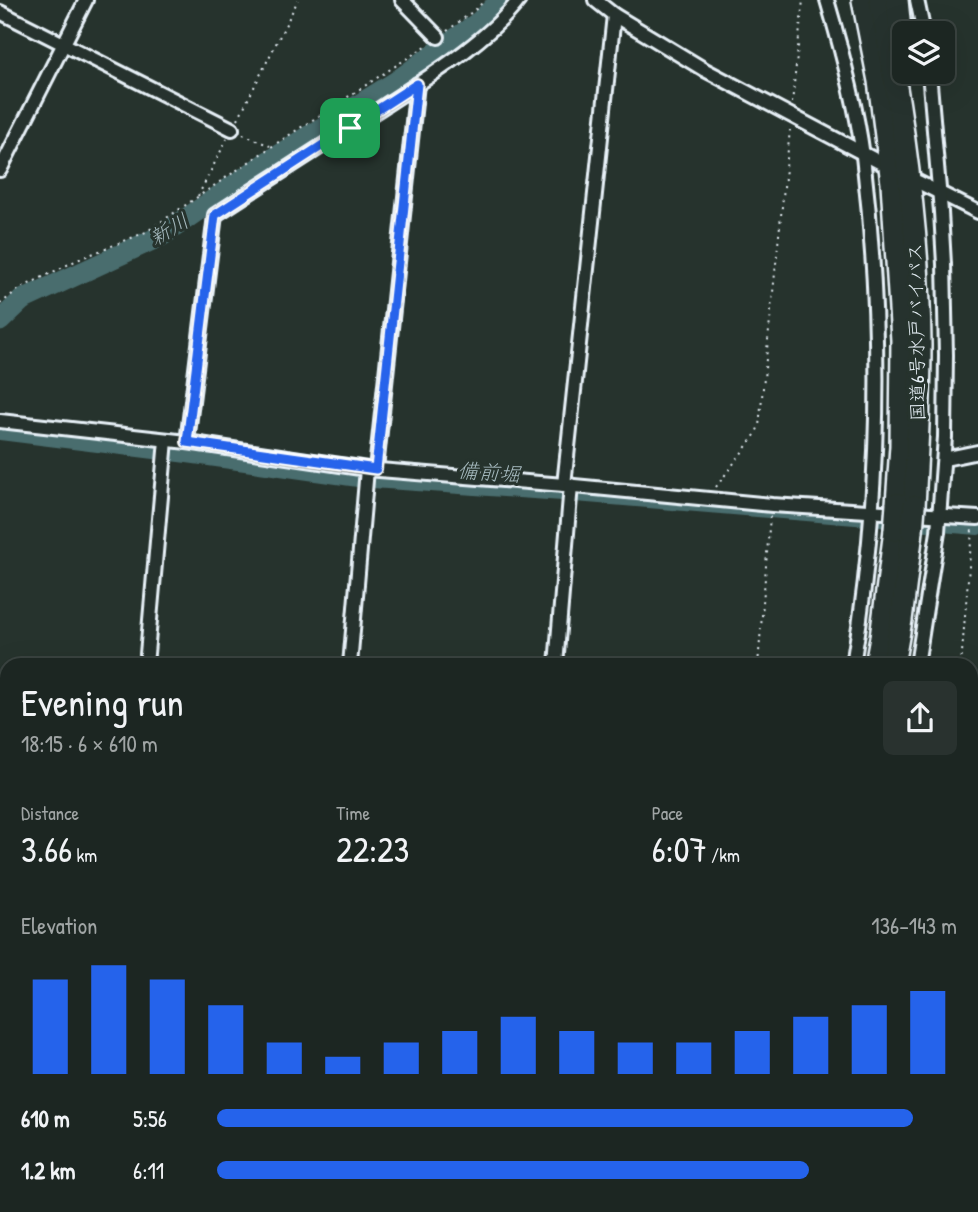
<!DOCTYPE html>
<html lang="en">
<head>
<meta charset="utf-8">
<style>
  :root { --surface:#1c2622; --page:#29322f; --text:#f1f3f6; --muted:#a0a5a5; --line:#3a4340; --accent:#2563eb }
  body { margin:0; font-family:"Patrick Hand","Klee One",sans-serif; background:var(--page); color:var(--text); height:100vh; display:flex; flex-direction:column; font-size:26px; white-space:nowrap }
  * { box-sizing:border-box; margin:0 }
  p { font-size:23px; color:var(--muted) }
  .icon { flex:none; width:38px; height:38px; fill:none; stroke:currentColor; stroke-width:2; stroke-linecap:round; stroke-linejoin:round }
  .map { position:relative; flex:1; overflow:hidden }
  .sheet { position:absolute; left:0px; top:658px; width:978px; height:555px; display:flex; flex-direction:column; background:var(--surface); border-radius:21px 21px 0 0; box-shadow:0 7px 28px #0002,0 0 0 2px var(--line) }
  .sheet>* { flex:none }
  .tools { position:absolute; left:892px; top:21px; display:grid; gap:14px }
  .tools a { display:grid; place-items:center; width:63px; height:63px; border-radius:10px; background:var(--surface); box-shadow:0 7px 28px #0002,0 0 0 2px var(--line); font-size:35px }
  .pin { position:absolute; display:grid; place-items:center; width:60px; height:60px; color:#fff; margin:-30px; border-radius:14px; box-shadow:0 4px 10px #0006 }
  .round { display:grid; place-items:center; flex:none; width:74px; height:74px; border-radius:10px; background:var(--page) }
  .summary { display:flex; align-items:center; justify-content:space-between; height:119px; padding:0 21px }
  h1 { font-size:38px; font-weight:600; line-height:52px }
  .metrics { display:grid; grid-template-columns:repeat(3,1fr); gap:10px; height:119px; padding:7px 21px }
  .metrics div { display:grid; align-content:center }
  .metrics b { font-size:35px; font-weight:600 }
  .metrics small { font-size:19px; font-weight:400 }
  .metrics p { font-size:19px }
  .chart { height:196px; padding:14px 21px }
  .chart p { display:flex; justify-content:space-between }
  .chart svg { width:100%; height:126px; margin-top:7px; stroke:var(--accent); stroke-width:6 }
  ul { padding:0 21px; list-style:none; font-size:23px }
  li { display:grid; grid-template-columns:112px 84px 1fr; align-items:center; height:52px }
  li i { height:18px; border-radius:9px; background:var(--accent) }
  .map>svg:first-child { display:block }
  .green { fill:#5c6e51; stroke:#a2b0a4; stroke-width:2 }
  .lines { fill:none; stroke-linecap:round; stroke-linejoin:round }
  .stream { stroke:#89a2a5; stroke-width:3.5 }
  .canal { stroke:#496d6e; stroke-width:12 }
  .river { stroke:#496d6e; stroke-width:21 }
  .building { fill:#626b75; stroke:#e8f1f8; stroke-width:2 }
  .street-casing { stroke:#e8f1f8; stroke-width:18 }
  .secondary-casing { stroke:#e8f1f8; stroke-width:23 }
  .highway-casing { stroke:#e8f1f8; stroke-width:26 }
  .path { stroke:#e8f1f8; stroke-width:2; stroke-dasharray:2 5; stroke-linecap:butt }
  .street { stroke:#26332d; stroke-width:12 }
  .secondary { stroke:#26332d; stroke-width:18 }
  .highway { stroke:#26332d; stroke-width:21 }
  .highway-bridge-casing { stroke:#e8f1f8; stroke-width:26; stroke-linecap:butt }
  .highway-bridge { stroke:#26332d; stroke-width:21 }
  .route-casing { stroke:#fff; stroke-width:14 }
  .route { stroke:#2563eb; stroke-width:9 }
  .labels { text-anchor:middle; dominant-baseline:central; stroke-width:6; stroke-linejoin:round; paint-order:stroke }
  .street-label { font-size:19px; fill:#e8f1f8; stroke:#26332d }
  .water-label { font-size:21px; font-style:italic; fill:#a8bcc1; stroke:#26332d }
</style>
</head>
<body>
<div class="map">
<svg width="978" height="1212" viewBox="0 0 978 1212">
  <rect width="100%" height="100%" fill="#26332d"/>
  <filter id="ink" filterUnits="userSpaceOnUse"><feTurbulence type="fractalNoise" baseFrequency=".0143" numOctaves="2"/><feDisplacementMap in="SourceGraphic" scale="14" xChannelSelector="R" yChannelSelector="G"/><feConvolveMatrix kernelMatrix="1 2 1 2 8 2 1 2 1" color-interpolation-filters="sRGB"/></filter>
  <g filter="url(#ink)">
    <g class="green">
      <path d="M0 1120 7 1123V1171L0 1176Z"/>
      <path d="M42 1206H76L71 1212H43Z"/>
    </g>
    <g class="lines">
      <g class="stream">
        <path d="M971 899 978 900"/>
        <path d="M920 1212 921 1206"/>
      </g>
      <path class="canal" d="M0 434 187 457 358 481 563 495 978 529"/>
      <path class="river" d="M0 321 22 300 163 235 264 164 394 83 480 21 501 0"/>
    </g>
    <path class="building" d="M789 1206H807L805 1212H787Z"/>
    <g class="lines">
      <defs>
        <g id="street">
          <path d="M402 0 438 37"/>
          <path d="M595 0 614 15 705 70 883 164"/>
          <path d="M827 0C842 51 856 103 863 156 883 324 881 497 853 665"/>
          <path d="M917 0 924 33"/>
          <path d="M0 12 232 129"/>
          <path d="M0 170 86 0"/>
          <path d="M918 182 978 212"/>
          <path d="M0 421 187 442 367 469 564 485 772 505 978 518"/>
          <path d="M187 442 215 215C270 179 325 144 381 108 425 79 487 42 519 0"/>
          <path d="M944 459 978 452"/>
          <path d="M376 469 417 84"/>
          <path d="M564 485 614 15"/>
          <path d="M146 665 166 440"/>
          <path d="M350 665 367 469"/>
          <path d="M556 665 571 485"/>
          <path d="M917 665 938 532 945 437 946 355 944 264 941 212 929 72"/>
          <path d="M0 699 7 710"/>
          <path d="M0 753 7 748"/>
          <path d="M0 1014 7 1004"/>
          <path d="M492 1212 499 1206"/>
          <path d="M565 1212 572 1206"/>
        </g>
        <g id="secondary">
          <path d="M0 918 7 925"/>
          <path d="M169 1206 171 1212"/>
        </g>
        <g id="highway">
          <path d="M863 0 879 81 892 183 902 340 901 446 897 504"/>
          <path d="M880 0C903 114 919 229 920 345 920 399 917 452 914 506"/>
          <path d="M897 0 902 50"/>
          <path d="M876 665 881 638 895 530"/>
          <path d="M893 665 901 620 912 531"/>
          <path d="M731 1212 732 1206"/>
          <path d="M749 1212 751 1206"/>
        </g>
      </defs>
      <use href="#street" class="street-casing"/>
      <use href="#secondary" class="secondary-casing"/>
      <use href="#highway" class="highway-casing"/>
      <g class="path">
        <path d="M447 31 476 9 485 0"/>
        <path d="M792 103 803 0"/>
        <path d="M238 119 298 0"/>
        <path d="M243 134 270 146"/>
        <path d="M198 196 227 139"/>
        <path d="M0 304 19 289 77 260 146 232 271 147 429 44"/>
        <path d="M716 487 755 435 759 426 790 130"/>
        <path d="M758 665 770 516"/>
        <path d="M961 665 972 530"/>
        <path d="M971 895H978"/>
        <path d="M916 1212 917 1206"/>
      </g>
      <use href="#street" class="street"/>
      <use href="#secondary" class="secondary"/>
      <use href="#highway" class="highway"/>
      <defs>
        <g id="highway-bridge">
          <path d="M895 530 897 504"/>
          <path d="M912 531 914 506"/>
        </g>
      </defs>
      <use href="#highway-bridge" class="highway-bridge-casing"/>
      <use href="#highway-bridge" class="highway-bridge"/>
    </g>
  </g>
  <g class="lines" filter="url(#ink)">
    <defs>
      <path id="route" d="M417 84 376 469 187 442 215 215Z"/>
    </defs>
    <use href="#route" class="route-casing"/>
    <use href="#route" class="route"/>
  </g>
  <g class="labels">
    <g class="street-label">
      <text transform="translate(916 332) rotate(-91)">国道6号水戸バイパス</text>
    </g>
    <g class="water-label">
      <text transform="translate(169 229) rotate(-31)">新川</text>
      <text transform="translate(489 472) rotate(4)">備前堀</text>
    </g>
  </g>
</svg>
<div class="tools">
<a><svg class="icon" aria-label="layers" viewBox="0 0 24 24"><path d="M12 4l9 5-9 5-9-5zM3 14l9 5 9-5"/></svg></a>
</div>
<div class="pin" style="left:350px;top:128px;background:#1e9e55"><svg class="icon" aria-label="arrive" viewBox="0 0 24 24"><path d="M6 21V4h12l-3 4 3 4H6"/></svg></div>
<section class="sheet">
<div class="summary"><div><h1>Evening run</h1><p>18:15 · 6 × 610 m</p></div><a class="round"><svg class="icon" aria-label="share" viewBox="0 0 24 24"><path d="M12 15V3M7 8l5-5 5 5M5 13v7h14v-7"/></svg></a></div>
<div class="metrics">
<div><p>Distance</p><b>3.66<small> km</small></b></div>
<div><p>Time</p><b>22:23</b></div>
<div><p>Pace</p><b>6:07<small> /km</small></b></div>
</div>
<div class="chart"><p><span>Elevation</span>136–143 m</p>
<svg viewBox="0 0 160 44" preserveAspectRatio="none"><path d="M5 44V11M15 44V6M25 44V11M35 44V20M45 44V33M55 44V38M65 44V33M75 44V29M85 44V24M95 44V29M105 44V33M115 44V33M125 44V29M135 44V24M145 44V20M155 44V15"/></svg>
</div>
<ul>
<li><b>610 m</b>5:56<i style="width:94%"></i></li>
<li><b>1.2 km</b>6:11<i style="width:80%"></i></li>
</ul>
</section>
</div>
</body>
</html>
